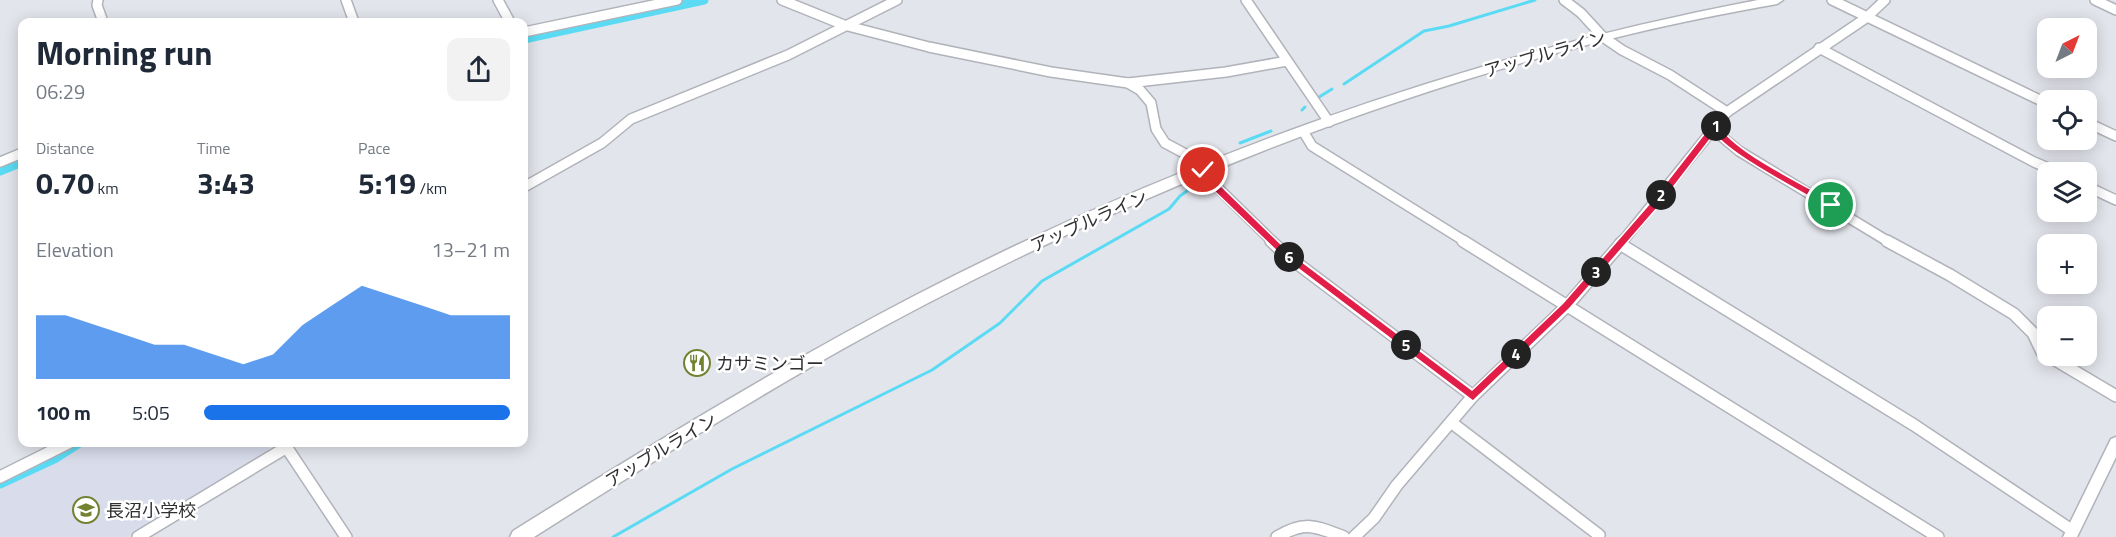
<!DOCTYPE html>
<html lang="en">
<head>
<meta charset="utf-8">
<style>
  :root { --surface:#fff; --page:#f2f2f3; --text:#1f2937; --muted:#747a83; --accent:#1a73e8 }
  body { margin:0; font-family:"Titillium Web","Noto Sans JP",sans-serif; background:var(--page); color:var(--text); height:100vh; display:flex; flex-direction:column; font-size:22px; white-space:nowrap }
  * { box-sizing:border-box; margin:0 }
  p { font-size:20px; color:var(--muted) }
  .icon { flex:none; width:33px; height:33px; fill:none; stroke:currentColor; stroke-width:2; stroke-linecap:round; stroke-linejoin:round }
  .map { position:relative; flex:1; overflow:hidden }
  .drawer { position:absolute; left:18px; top:18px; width:510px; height:429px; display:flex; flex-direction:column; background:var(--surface); border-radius:12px; box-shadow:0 3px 15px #0003 }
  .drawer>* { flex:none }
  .needle { width:39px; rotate:42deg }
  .controls { position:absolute; left:2037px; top:18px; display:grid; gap:12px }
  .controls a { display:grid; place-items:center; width:60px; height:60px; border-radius:12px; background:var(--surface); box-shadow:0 3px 15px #0003; font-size:30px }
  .pin { position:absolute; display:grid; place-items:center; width:51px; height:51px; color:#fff; margin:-26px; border:3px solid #fff; border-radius:50%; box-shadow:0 2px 6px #0007 }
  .km { position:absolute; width:30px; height:30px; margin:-15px; border-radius:50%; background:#222; color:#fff; font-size:16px; line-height:30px; text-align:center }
  .round { display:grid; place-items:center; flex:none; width:63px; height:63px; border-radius:12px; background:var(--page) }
  .summary { display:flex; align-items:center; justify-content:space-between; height:102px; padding:0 18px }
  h1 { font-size:33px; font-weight:700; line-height:45px }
  .metrics { display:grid; grid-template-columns:repeat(3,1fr); gap:9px; height:102px; padding:6px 18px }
  .metrics div { display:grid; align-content:center }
  .metrics b { font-size:30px; font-weight:700 }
  .metrics small { font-size:16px; font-weight:400 }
  .metrics p { font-size:16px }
  .chart { height:168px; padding:12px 18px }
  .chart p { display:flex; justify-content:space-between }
  .chart svg { width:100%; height:108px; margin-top:6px; fill:var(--accent); opacity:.7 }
  ul { padding:0 18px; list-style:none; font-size:20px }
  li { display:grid; grid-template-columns:96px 72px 1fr; align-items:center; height:45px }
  li i { height:15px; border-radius:8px; background:var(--accent) }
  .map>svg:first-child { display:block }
  .built { fill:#d8dceb }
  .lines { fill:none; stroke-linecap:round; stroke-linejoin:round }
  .stream { stroke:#5adbf3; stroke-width:3 }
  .canal-far1 { stroke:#5adbf3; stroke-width:9 }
  .canal { stroke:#5adbf3; stroke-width:11 }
  .minor-far1-casing { stroke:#b1b3ba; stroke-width:12 }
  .minor-casing { stroke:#b1b3ba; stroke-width:14 }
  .major-casing { stroke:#b1b3ba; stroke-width:3 }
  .highway-casing { stroke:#b1b3ba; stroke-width:3 }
  .minor-far1 { stroke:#fff; stroke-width:9 }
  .minor { stroke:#fff; stroke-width:11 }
  .major { fill:#fff; fill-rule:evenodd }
  .highway { fill:#fff; fill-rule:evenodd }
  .route { fill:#e11d48; stroke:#fff; stroke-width:1.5 }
  .labels { text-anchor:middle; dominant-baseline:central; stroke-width:5; stroke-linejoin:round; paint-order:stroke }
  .street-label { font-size:18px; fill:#303033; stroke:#fff }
  .poi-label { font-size:18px; fill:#303033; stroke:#fff; text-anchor:start }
</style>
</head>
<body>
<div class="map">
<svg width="2116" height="537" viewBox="0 0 2116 537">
  <rect width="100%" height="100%" fill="#e3e5ec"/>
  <path class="built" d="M265 442 270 450 128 537H0V483L83 443Z"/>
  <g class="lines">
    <g class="stream">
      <path d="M1344 84 1424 31 1449 26 1535 0"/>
      <path d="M1316 99 1332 89"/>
      <path d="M1302 110 1305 107"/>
      <path d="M1240 143 1271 131"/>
      <path d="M1206 158 1219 152"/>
      <path d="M613 537 732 469 932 370 1000 323 1042 281 1169 209 1180 196 1198 183"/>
    </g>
    <g class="canal-far1">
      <path d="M524 39 704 0"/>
      <path d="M0 171 22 162"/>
    </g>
    <path class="canal" d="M0 483 54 458 79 442"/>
    <defs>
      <g id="minor-far1">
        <path d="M98 0 97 5 103 22"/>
        <path d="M346 0 354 22"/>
        <path d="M498 0 510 22"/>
        <path d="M782 0 844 25 929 47 1051 72 1128 83 1140 90 1151 103 1156 129 1165 143 1210 167"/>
        <path d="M1246 0 1329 122"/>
        <path d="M1564 0 1581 13 1603 37 1622 50 1670 75 1727 112"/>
        <path d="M1832 0 2048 104"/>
        <path d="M2095 0 2116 10"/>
        <path d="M524 32 677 0"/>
        <path d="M1819 48 2034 162 2058 172"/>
        <path d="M1128 83 1226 72 1287 61"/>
        <path d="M2086 122 2116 136"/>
        <path d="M1715 126 1721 136 1739 151 1889 242"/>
        <path d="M1303 131 1312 146 1466 242"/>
        <path d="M0 162 22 153"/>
        <path d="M1203 170 1214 184 1273 242"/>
        <path d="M2086 186 2116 200"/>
        <path d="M524 187 602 143 631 119 788 55 897 0"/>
        <path d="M1622 242 1727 112 1866 18 1885 0"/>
      </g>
      <g id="minor">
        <path d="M1271 241 1286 255 1473 396"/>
        <path d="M1463 241 1938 537"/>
        <path d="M1887 241 1950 275 2014 314 2033 333 2042 352 2116 396"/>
        <path d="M1620 244 1914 425 2073 531"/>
        <path d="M1452 423 1599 535 1598 537"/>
        <path d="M283 442 346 537"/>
        <path d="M0 477 70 442"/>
        <path d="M138 537 287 447"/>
        <path d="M1277 537C1305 520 1315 526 1344 537"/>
        <path d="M1354 537 1374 518 1397 485 1473 396 1567 306 1623 241"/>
      </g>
      <path id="major" d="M2116 437V457L2077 537H2063L2111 439Z"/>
      <path id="highway" d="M1758 0H1783L1777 4C1721 14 1665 25 1610 39 1376 98 1142 192 928 303 793 373 663 455 534 537H510L513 531C644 449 776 368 914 296 1177 160 1467 55 1758 0Z"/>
    </defs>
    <use href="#minor-far1" class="minor-far1-casing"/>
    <use href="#minor" class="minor-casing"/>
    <use href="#major" class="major-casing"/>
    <use href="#highway" class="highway-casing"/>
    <use href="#minor-far1" class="minor-far1"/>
    <use href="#minor" class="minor"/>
    <use href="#major" class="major"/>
    <use href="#highway" class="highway"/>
  </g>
  <path class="route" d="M1712 124H1718C1735 153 1804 184 1835 203V207H1828C1805 194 1725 152 1715 133L1658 207 1570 308 1473 401 1283 257 1210 187 1198 170 1206 168 1217 182 1289 252 1472 390 1563 303 1651 202Z"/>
  <defs>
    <symbol id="restaurant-ring" viewBox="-11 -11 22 22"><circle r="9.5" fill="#fff" stroke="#728231" stroke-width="1.5"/><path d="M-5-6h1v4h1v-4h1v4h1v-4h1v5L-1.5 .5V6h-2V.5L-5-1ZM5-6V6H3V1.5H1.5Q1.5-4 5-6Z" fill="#728231"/></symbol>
    <symbol id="school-ring" viewBox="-11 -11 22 22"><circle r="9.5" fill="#fff" stroke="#728231" stroke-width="1.5"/><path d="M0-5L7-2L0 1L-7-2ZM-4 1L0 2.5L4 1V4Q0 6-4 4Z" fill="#728231"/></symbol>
  </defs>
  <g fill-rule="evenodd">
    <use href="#restaurant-ring" x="682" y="348" width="30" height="30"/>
    <use href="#school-ring" x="71" y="495" width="30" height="30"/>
  </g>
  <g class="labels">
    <g class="street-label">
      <text transform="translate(1545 54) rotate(-16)">アップルライン</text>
      <text transform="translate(1089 221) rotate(-24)">アップルライン</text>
      <text transform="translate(661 450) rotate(-31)">アップルライン</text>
    </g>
    <g class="poi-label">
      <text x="716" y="363">カサミンゴー</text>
      <text x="106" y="510">長沼小学校</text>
    </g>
  </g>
</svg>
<div class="controls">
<a><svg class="needle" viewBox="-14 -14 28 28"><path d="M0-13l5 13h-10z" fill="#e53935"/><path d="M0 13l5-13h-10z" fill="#747a83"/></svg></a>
<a><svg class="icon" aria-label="locate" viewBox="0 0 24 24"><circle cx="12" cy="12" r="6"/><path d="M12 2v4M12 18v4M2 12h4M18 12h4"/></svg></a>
<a><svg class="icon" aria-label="layers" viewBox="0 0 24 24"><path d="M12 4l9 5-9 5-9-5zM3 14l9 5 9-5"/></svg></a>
<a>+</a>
<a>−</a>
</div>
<div class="pin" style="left:1831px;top:205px;background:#1e9e55"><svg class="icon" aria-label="arrive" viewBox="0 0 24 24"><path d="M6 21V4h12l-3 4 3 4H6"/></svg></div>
<div class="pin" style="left:1203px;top:170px;background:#d93025"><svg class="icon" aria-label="check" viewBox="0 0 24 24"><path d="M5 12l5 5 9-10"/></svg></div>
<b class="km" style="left:1716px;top:126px">1</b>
<b class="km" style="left:1661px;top:195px">2</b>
<b class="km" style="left:1596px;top:272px">3</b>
<b class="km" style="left:1516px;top:354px">4</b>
<b class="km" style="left:1406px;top:345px">5</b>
<b class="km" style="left:1289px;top:257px">6</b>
<section class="drawer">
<div class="summary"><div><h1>Morning run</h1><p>06:29</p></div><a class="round"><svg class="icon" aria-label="share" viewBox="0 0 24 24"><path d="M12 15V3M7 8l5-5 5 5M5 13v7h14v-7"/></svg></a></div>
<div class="metrics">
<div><p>Distance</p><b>0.70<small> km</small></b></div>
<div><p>Time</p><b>3:43</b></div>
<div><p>Pace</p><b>5:19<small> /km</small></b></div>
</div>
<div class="chart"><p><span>Elevation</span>13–21 m</p>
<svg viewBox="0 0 160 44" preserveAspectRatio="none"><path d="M0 44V18L10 18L20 22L30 26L40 30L50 30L60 34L70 38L80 34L90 22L100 14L110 6L120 10L130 14L140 18L150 18L160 18V44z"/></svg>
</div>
<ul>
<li><b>100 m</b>5:05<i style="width:100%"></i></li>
</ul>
</section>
</div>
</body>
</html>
